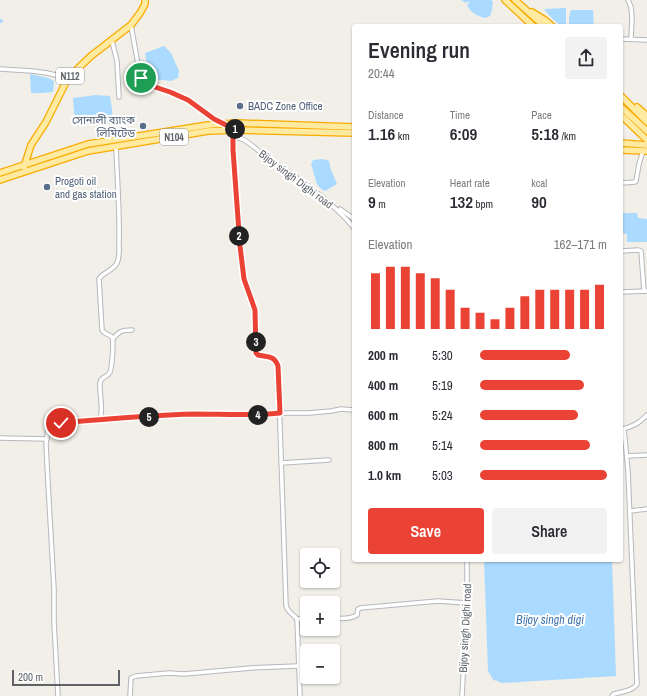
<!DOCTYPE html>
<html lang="en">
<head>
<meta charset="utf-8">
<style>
  :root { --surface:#fff; --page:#f2f2f3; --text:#2b2b33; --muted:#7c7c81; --accent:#ea4335 }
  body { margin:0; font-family:"Archivo Narrow","Noto Sans Bengali",sans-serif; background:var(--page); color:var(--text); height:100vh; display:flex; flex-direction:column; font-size:15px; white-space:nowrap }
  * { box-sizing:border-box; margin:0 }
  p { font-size:13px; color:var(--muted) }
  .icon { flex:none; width:22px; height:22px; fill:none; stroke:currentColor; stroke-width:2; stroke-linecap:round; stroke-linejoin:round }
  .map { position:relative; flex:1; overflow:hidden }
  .sheet { position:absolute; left:352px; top:24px; width:271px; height:538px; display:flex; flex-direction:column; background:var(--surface); border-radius:4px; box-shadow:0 1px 3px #0004 }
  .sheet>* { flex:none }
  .tools { position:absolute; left:300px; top:548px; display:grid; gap:8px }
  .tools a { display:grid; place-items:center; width:40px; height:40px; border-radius:4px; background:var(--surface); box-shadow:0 1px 3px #0004; font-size:20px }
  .scale { position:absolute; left:12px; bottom:10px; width:108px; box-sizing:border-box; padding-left:4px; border:2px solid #5f6368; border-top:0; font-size:11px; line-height:14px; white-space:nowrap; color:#5f6368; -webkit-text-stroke:3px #fff; paint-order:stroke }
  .pin { position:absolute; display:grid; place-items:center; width:34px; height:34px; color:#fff; margin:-17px; border:2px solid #fff; border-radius:50%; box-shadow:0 1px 4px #0007 }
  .km { position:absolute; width:20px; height:20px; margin:-10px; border-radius:50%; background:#222; color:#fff; font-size:11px; line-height:20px; text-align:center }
  .round { display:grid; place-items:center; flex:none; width:42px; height:42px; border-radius:4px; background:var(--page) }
  .summary { display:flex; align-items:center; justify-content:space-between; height:68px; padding:0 16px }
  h1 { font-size:22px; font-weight:600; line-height:30px }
  .stats { display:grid; grid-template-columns:repeat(3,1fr); gap:6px; height:68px; padding:4px 16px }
  .stats div { display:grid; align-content:center }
  .stats b { font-size:17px; font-weight:600 }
  .stats small { font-size:11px; font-weight:400 }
  .stats p { font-size:11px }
  .chart { height:112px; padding:8px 16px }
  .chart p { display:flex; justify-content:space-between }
  .chart svg { width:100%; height:72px; margin-top:4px; stroke:var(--accent); stroke-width:6 }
  .cta { display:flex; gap:8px; margin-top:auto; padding:8px 16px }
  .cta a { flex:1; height:46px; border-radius:4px; background:var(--accent); color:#fff; font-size:16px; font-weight:600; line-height:46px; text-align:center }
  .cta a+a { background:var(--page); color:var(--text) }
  ul { padding:0 16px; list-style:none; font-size:13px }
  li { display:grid; grid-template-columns:64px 48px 1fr; align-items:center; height:30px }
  li i { height:10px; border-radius:5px; background:var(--accent) }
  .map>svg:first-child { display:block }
  .water { fill:#aadaff }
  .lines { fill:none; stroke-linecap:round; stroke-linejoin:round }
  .canal { stroke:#aadaff; stroke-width:4 }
  .minor-casing { stroke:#b5b8bc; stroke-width:5.5 }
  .trunk-casing { stroke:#f9ab00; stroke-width:8 }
  .minor { stroke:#fff; stroke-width:3.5 }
  .trunk { stroke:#feeaa1; stroke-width:5.5 }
  .route-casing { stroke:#fff; stroke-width:8 }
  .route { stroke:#ea4335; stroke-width:5 }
  .service-dot { fill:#5c6f8a; stroke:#fff; stroke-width:1.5 }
  .labels { text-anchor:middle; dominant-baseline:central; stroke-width:4; stroke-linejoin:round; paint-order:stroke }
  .shield { fill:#fff; stroke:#8f9295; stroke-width:1 }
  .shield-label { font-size:10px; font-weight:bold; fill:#5f6368 }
  .service-label { font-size:11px; fill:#4e5e75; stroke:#fff; text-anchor:start }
  .street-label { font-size:11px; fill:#5f6368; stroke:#fff }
  .water-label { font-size:12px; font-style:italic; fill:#4174aa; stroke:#fff }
</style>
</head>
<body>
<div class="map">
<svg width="647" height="696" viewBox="0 0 647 696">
  <rect width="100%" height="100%" fill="#f1efe8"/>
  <g class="water">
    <path d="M461 0H491L493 2 492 10 490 16 485 18C476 15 472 14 467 5L469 3 468 1 466 3Z"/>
    <path d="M566 8V26C557 26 549 15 544 9Z"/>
    <path d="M571 10H593L594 26H569V17Z"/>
    <path d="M164 46 171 53 179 71 178 78 171 81 153 79 147 64 145 53Z"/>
    <path d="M30 74 48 78 54 81 53 92 43 93H31Z"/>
    <path d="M96 95 110 96 112 109 113 123H95L75 125 73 98Z"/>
    <path d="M323 159 329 161 331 170 337 184 325 191C314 186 316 176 311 165L313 160Z"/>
    <path d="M621 213H637L638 218 647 219V242H627V234L621 233Z"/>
    <path d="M484 560H612L616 676 502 683 495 680 494 681 488 671Z"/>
  </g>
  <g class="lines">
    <path class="canal" d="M0 21H1"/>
    <defs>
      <g id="minor">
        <path d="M628 0 631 7 632 18 631 39"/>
        <path d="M131 25 139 70 141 78 146 83 170 92 188 100 214 119 236 130 233 138V150L240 246 244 279 255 310V349L256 353 258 355C267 357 274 355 278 366L286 605C287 612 293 614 297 619L300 696"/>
        <path d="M621 39 647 40"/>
        <path d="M112 41 117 61 119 97"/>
        <path d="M0 69 32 71 47 73 68 78"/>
        <path d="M233 138C236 138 239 138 242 139 248 141 262 154 269 159 300 180 330 199 354 228"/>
        <path d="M621 183 635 182 636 181 639 164 643 151"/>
        <path d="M340 209 354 219"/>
        <path d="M621 251 638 250 641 251 644 291"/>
        <path d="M621 292 647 291"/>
        <path d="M113 339C119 331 122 330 132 330"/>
        <path d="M100 420C104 408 99 395 100 383 100 380 101 380 103 378 106 376 109 375 110 372 112 367 114 341 112 337 109 334 104 334 102 330L99 279C103 272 113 271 117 263 120 257 119 248 119 242 120 210 117 178 116 146"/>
        <path d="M621 429C631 428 641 422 647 415"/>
        <path d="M0 438 47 439"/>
        <path d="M627 456 647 455"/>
        <path d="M281 463 329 460"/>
        <path d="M630 511 647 509"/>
        <path d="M333 618C341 619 350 619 357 615L358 609 360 608 438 601 467 603"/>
        <path d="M297 619H307"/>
        <path d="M58 696 54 622V589L48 483 46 444 48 428 52 425 61 423 100 420 194 414 263 415 280 413H309L331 411 341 409 354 410"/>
        <path d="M130 696 131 678 133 677 136 676 169 673 184 674 251 668 298 666"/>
        <path d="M462 696 467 603V560"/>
        <path d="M612 696 614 694C621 692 633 691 637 684L628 471 624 429"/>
      </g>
      <g id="trunk">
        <path d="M505 0 533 26"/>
        <path d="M515 0 544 26"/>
        <path d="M532 12 545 20 552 26"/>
        <path d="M621 96 647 122"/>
        <path d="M621 107 647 131"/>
        <path d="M637 107 647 116"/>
        <path d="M621 115 647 140"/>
        <path d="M621 143 647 145"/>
        <path d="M621 150 647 151"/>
        <path d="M24 167 31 145 46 122 68 78 91 56 131 25 140 13 145 4V0"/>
        <path d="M0 173 88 144 208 125 237 123 354 127"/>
        <path d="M0 180 88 151 208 131 236 130 354 133"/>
      </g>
    </defs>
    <use href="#minor" class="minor-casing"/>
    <use href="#trunk" class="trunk-casing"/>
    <use href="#minor" class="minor"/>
    <use href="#trunk" class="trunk"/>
  </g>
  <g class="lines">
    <defs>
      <path id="route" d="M61 423C105 419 150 415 195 414 223 414 251 416 280 413L278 366C274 355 267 357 258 355L256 353 255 310 244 279 240 246 233 150V138L236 130 214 119 188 100 170 92 155 87 146 83 141 78"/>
    </defs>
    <use href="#route" class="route-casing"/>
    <use href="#route" class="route"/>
  </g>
  <g class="service-dot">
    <circle cx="240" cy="106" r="4"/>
    <circle cx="143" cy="126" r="4"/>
    <circle cx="47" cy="187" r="4"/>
  </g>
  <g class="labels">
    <g class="shield">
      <rect x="56" y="68" width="28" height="16" rx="3"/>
      <rect x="160" y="129" width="28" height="16" rx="3"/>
    </g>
    <g class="shield-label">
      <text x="70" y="76">N112</text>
      <text x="174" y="137">N104</text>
    </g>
    <g class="service-label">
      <text x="248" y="106">BADC Zone Office</text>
      <text x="135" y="120" text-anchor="end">সোনালী ব্যাংক<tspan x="135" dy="13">লিমিটেড</tspan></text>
      <text x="55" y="181">Progoti oil<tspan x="55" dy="13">and gas station</tspan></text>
    </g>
    <g class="street-label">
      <text transform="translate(296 179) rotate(37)">Bijoy singh Dighi road</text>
      <text transform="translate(465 628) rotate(-87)">Bijoy singh Dighi road</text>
    </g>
    <g class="water-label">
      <text x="550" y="620">Bijoy singh digi</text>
    </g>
  </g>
</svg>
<div class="tools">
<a><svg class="icon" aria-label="locate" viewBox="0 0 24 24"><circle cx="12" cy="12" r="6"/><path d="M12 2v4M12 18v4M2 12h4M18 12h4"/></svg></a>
<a>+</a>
<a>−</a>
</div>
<div class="scale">200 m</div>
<div class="pin" style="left:141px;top:78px;background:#1e9e55"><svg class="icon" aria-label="arrive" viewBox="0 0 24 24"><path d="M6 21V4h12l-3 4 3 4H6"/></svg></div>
<div class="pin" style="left:61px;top:423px;background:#d93025"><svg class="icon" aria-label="check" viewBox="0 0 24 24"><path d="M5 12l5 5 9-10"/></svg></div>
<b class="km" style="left:235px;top:129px">1</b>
<b class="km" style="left:239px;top:236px">2</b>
<b class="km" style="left:256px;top:342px">3</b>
<b class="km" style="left:258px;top:415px">4</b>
<b class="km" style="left:149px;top:417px">5</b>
<section class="sheet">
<div class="summary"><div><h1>Evening run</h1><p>20:44</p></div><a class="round"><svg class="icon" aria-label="share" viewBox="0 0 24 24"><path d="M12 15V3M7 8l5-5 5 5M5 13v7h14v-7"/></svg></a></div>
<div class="stats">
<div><p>Distance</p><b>1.16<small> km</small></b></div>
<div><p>Time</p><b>6:09</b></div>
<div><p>Pace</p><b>5:18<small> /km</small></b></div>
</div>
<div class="stats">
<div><p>Elevation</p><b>9<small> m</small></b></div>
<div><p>Heart rate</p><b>132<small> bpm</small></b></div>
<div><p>kcal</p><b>90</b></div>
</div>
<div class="chart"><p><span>Elevation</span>162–171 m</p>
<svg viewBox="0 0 160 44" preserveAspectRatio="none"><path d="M5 44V10M15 44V6M25 44V6M35 44V10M45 44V13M55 44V20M65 44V31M75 44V34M85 44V38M95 44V31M105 44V24M115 44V20M125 44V20M135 44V20M145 44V20M155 44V17"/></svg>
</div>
<ul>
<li><b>200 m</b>5:30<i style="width:71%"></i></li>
<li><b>400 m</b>5:19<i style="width:82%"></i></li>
<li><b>600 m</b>5:24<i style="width:77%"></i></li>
<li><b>800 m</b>5:14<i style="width:87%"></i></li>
<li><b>1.0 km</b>5:03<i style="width:100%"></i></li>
</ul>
<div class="cta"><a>Save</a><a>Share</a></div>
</section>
</div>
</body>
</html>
